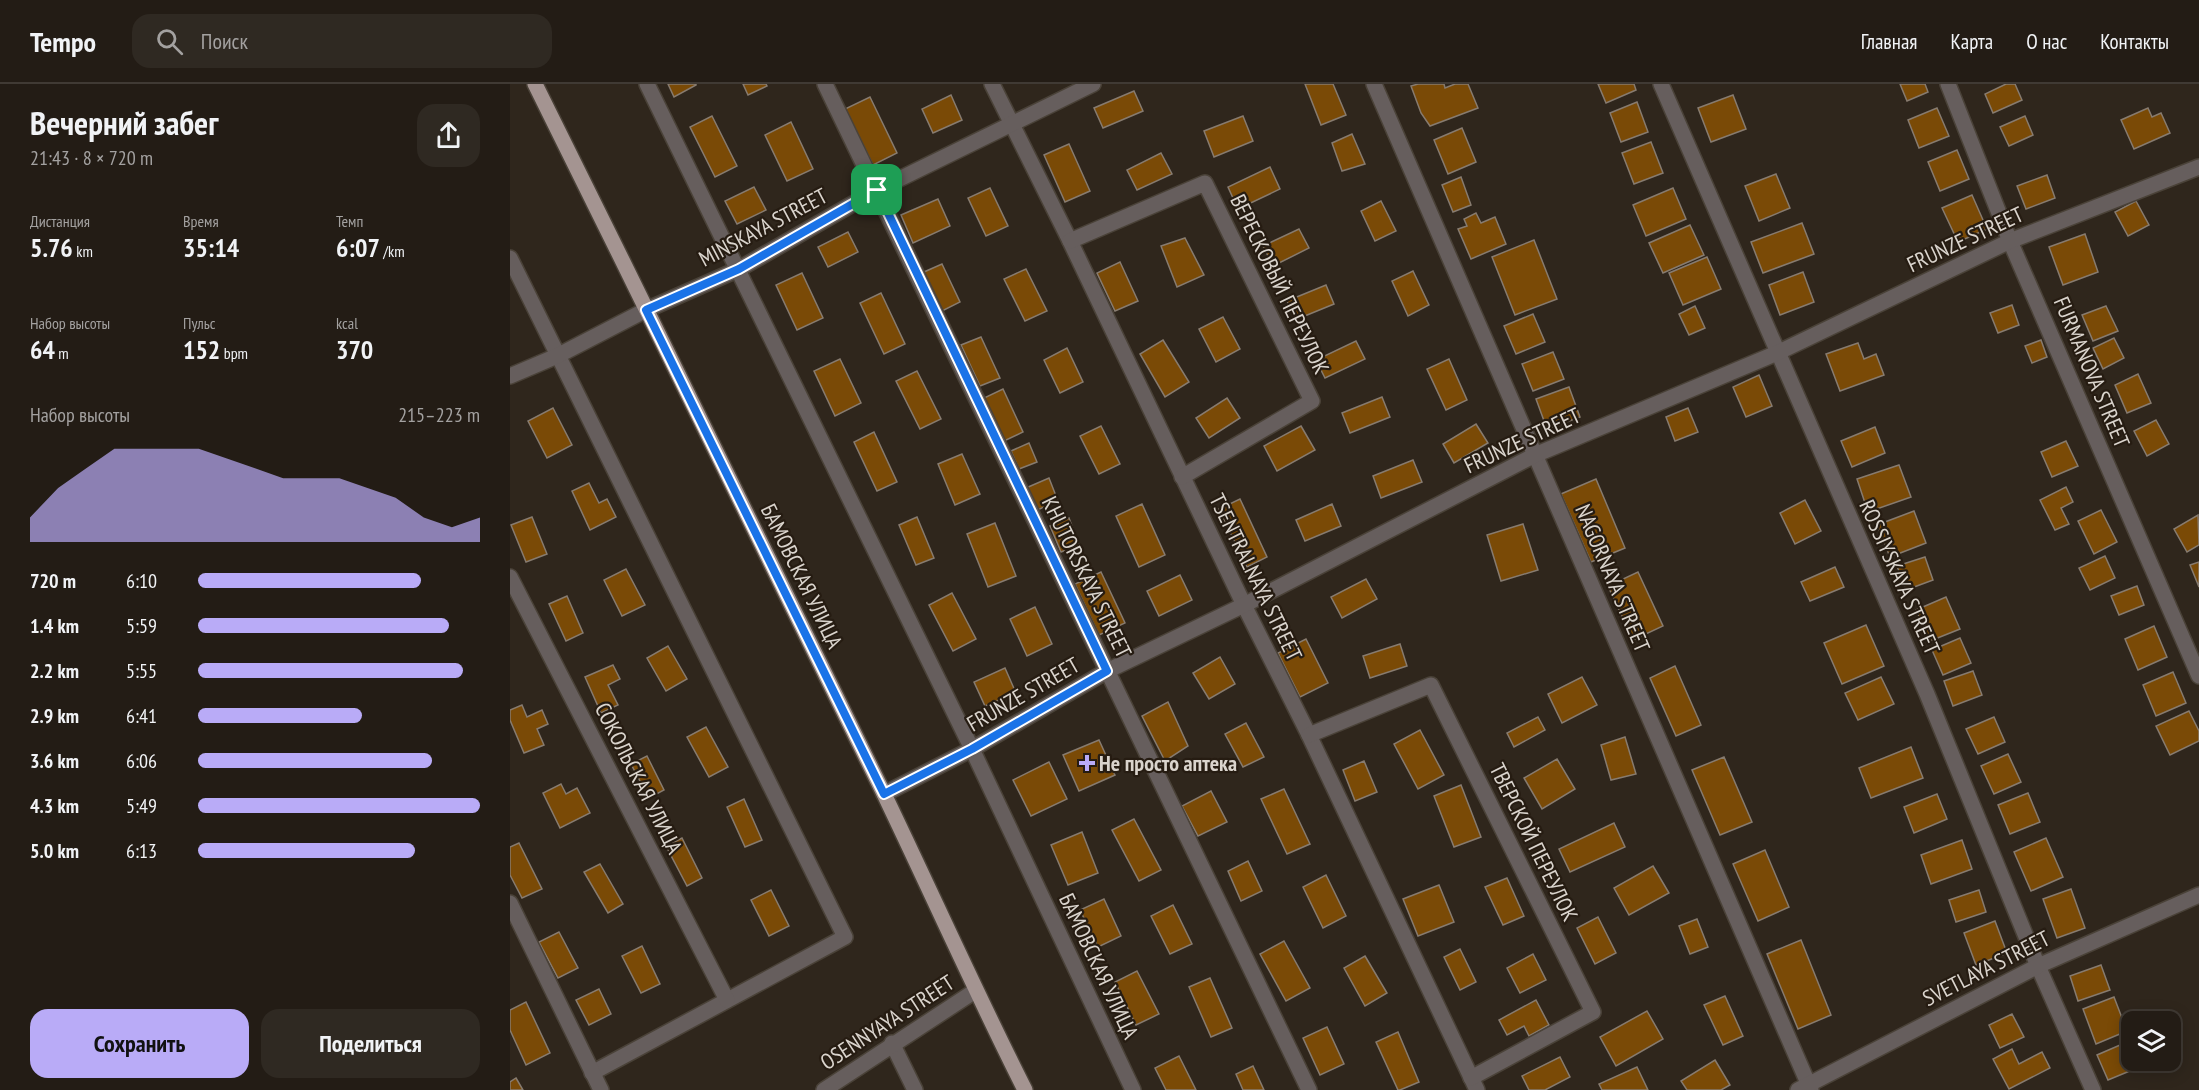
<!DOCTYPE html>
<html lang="ru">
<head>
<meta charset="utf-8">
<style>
  :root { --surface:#231c15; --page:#2f2922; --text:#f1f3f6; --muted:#a3a1a0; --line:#403a34; --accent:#b9abf7 }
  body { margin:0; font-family:"PT Sans Narrow",sans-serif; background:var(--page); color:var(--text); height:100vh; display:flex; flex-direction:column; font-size:22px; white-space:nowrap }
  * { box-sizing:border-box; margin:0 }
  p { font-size:20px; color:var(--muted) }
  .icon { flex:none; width:33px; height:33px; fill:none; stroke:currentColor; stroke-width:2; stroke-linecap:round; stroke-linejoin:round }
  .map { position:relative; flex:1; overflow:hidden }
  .sheet { display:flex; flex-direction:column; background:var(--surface); width:510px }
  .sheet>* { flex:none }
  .fabs { position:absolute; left:1611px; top:927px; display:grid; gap:12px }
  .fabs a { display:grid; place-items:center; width:60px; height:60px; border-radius:12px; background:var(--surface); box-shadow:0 3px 15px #0003,0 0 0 2px var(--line); font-size:30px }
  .pin { position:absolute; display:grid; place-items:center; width:51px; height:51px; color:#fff; margin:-26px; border-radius:12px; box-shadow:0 3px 9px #0006 }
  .round { display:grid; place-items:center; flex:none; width:63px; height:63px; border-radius:18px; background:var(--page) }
  .overview { display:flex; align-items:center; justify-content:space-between; height:102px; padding:0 30px }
  h1 { font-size:33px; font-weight:800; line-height:45px }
  .figures { display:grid; grid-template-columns:repeat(3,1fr); gap:9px; height:102px; padding:6px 30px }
  .figures div { display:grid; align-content:center }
  .figures b { font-size:26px; font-weight:800 }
  .figures small { font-size:16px; font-weight:400 }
  .figures p { font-size:16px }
  .chart { height:168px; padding:12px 30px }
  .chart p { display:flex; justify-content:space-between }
  .chart svg { width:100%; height:108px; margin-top:6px; fill:var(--accent); opacity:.7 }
  .primary-button { display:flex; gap:12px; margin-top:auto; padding:12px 30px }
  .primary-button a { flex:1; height:69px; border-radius:18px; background:var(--accent); color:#111; font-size:24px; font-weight:800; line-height:69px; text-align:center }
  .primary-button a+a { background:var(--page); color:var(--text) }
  ul { padding:0 30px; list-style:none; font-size:20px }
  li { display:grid; grid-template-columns:96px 72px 1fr; align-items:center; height:45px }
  li i { height:15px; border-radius:8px; background:var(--accent) }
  header { display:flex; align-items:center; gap:36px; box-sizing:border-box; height:84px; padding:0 30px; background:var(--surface); border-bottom:2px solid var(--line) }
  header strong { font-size:28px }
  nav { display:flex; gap:33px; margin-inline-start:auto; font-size:21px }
  .search { width:420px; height:54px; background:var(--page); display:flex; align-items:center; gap:15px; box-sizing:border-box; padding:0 21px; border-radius:18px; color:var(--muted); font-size:22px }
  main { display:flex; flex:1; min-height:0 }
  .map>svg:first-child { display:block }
  .building { fill:#7a4a06; stroke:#877b6f; stroke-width:1.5 }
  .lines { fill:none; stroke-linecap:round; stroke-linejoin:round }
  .minor-casing { stroke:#4a4238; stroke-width:18 }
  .major-casing { stroke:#4a4238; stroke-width:18 }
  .minor { stroke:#665e5d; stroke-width:15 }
  .major { stroke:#a49491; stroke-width:15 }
  .route-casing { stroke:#fff; stroke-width:12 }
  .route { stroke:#1a73e8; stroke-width:8 }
  .poi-dot { fill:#b9abf7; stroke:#261c12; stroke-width:2 }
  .labels { text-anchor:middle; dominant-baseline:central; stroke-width:4.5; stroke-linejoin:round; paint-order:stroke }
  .street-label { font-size:22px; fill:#dad4cd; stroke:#261c12 }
  .poi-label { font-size:22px; font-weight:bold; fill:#dad4cd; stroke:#261c12; text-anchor:start }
</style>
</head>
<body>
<header>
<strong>Tempo</strong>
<div class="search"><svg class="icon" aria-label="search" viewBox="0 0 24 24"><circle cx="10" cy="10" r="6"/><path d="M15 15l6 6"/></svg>Поиск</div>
<nav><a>Главная</a><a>Карта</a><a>О нас</a><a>Контакты</a></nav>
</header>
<main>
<section class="sheet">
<div class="overview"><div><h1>Вечерний забег</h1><p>21:43 · 8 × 720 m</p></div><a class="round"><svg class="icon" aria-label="share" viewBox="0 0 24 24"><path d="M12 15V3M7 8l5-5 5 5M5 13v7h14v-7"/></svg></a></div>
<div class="figures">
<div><p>Дистанция</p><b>5.76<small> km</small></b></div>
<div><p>Время</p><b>35:14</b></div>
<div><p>Темп</p><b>6:07<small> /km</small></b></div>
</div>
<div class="figures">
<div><p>Набор высоты</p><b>64<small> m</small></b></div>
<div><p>Пульс</p><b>152<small> bpm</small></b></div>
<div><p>kcal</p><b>370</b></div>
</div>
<div class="chart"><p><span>Набор высоты</span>215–223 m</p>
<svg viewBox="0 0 160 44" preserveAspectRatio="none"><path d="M0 44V34L10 22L20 14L30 6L40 6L50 6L60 6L70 10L80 14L90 18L100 18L110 18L120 22L130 26L140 34L150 38L160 34V44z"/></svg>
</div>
<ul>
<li><b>720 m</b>6:10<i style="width:79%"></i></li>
<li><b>1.4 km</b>5:59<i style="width:89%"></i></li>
<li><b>2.2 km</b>5:55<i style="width:94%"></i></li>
<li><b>2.9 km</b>6:41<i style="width:58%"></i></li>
<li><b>3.6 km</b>6:06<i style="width:83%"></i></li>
<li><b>4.3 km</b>5:49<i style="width:100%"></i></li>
<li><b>5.0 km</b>6:13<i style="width:77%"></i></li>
</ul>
<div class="primary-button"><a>Сохранить</a><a>Поделиться</a></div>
</section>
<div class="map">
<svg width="1689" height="1006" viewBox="0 0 1689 1006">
  <rect width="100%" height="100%" fill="#2f261c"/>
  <g class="building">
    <path d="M158 0H186V1L164 13Z"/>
    <path d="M233 0H256L257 2 238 11Z"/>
    <path d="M795 0H823L836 31 811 41Z"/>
    <path d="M908 0H934L935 4 945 0H958L968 24 920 42 911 29 901 2Z"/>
    <path d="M1088 0H1124L1126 6 1096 19Z"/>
    <path d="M1390 0H1415L1418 8 1397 17Z"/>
    <path d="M1496 0H1505L1512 16 1483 29 1475 10Z"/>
    <path d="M624 7 633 27 593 44 584 24Z"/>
    <path d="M441 11 452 36 423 49 412 25Z"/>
    <path d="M1223 11 1236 45 1201 58 1188 24Z"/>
    <path d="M360 13 387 69 363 81 335 25Z"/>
    <path d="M1127 18 1138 48 1111 58 1100 29Z"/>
    <path d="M1427 24 1439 52 1409 64 1398 36Z"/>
    <path d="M1638 24 1642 33 1651 29 1660 49 1624 65 1611 36Z"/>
    <path d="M202 32 227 82 205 93 180 43Z"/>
    <path d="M733 32 743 57 704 73 694 47Z"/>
    <path d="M1515 32 1523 51 1499 62 1490 43Z"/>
    <path d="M281 38 303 85 277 97 255 51Z"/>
    <path d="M952 44 966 78 938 90 924 56Z"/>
    <path d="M842 50 855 80 832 87 822 59Z"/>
    <path d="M1141 58 1153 89 1124 100 1112 69Z"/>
    <path d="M559 60 580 107 555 118 534 71Z"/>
    <path d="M1447 66 1459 95 1430 107 1418 78Z"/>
    <path d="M651 69 662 90 627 106 617 86Z"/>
    <path d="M760 83 770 105 728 125 718 103Z"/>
    <path d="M1266 90 1280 124 1249 137 1235 102Z"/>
    <path d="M1537 91 1545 114 1516 125 1507 102Z"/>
    <path d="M951 93 961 121 943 128 932 101Z"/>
    <path d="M244 103 256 126 227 140 215 117Z"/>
    <path d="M480 104 498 142 476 152 458 114Z"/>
    <path d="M1163 104 1176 135 1136 152 1123 121Z"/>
    <path d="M1462 111 1477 145 1448 158 1432 124Z"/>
    <path d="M428 115 440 142 403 159 391 131Z"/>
    <path d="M871 117 886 147 865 157 851 127Z"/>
    <path d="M1626 117 1639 141 1618 152 1605 128Z"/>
    <path d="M966 129 971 139 985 133 996 160 961 175 948 145 957 142 954 135Z"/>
    <path d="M1292 139 1304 170 1253 189 1241 158Z"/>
    <path d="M1180 141 1194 171 1153 189 1139 159Z"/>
    <path d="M789 145 799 164 763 182 753 162Z"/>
    <path d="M338 148 348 168 318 183 308 163Z"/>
    <path d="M1575 150 1588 188 1553 201 1539 163Z"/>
    <path d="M675 154 694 191 667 203 651 162Z"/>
    <path d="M1024 156 1047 215 1005 231 982 173Z"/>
    <path d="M1197 173 1211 205 1173 221 1159 189Z"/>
    <path d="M610 178 628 217 605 227 587 189Z"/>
    <path d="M432 180 450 218 432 227 414 188Z"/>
    <path d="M516 185 537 227 515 237 494 195Z"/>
    <path d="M903 187 919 221 898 232 882 197Z"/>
    <path d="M1293 188 1304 218 1270 231 1259 201Z"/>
    <path d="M292 189 313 234 287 246 266 201Z"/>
    <path d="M816 201 824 220 785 236 777 217Z"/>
    <path d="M371 209 395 260 374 270 350 219Z"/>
    <path d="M1502 221 1509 241 1488 249 1480 229Z"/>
    <path d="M1185 222 1195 244 1179 251 1169 230Z"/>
    <path d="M1596 222 1608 247 1583 257 1572 231Z"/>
    <path d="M1023 230 1035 258 1006 270 994 242Z"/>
    <path d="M713 233 730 265 706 278 689 245Z"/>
    <path d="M471 253 490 294 470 302 451 261Z"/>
    <path d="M1604 254 1614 274 1593 285 1583 264Z"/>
    <path d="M653 256 679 298 655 313 630 270Z"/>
    <path d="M1531 256 1537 273 1522 279 1515 262Z"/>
    <path d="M846 257 855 275 815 294 806 276Z"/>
    <path d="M1348 259 1354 275 1366 270 1374 291 1330 307 1316 270Z"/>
    <path d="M557 264 573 298 550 309 534 276Z"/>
    <path d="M1043 268 1054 295 1023 307 1012 280Z"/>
    <path d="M330 275 351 319 325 332 304 287Z"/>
    <path d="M939 275 957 316 936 326 917 285Z"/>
    <path d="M407 287 431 335 410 345 386 297Z"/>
    <path d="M1628 290 1641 319 1617 329 1605 301Z"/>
    <path d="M1249 291 1262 322 1236 333 1223 303Z"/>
    <path d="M1059 303 1070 333 1037 345 1026 315Z"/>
    <path d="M493 305 513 348 494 357 474 314Z"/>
    <path d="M872 313 880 333 840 349 832 329Z"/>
    <path d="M717 314 730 334 699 354 686 334Z"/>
    <path d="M43 324 62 361 37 374 18 337Z"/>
    <path d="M1178 324 1188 348 1165 357 1156 333Z"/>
    <path d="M1646 336 1659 360 1637 372 1624 347Z"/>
    <path d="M966 340 978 359 944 379 933 360Z"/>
    <path d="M591 342 610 380 589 390 570 352Z"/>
    <path d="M791 342 805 366 767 387 754 362Z"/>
    <path d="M1365 343 1375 369 1342 383 1331 357Z"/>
    <path d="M364 348 387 398 367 407 344 358Z"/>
    <path d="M1556 357 1568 382 1542 393 1531 368Z"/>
    <path d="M519 359 527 378 509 385 501 367Z"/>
    <path d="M452 370 470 410 445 421 428 380Z"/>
    <path d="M903 376 912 398 871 414 863 392Z"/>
    <path d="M1389 381 1401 413 1358 428 1347 395Z"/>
    <path d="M539 394 548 417 525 427 516 404Z"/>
    <path d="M1086 395 1115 464 1081 478 1051 410Z"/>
    <path d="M79 399 89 419 97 415 106 433 80 446 62 407Z"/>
    <path d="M1556 403 1563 418 1551 424 1559 440 1545 446 1530 416Z"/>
    <path d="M730 415 757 473 737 483 709 425Z"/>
    <path d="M1295 416 1311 447 1285 460 1270 429Z"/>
    <path d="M632 420 655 471 629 483 606 432Z"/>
    <path d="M822 420 831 442 795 457 786 436Z"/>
    <path d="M1591 426 1607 458 1584 470 1568 437Z"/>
    <path d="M1404 427 1416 459 1380 473 1367 441Z"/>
    <path d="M1688 431 1689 461 1677 468 1664 445Z"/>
    <path d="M22 433 37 470 16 478 1 441Z"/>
    <path d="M407 433 424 474 406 481 389 441Z"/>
    <path d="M559 434 569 461 551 468 540 442Z"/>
    <path d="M485 439 506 492 478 503 457 450Z"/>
    <path d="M1013 440 1028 486 991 497 977 451Z"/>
    <path d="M1595 472 1605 494 1580 506 1569 484Z"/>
    <path d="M1415 473 1423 496 1396 506 1387 482Z"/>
    <path d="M1689 478V503L1680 481Z"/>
    <path d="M1325 483 1334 503 1300 517 1291 498Z"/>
    <path d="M116 485 135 521 112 532 94 496Z"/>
    <path d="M591 488 615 539 589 551 565 500Z"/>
    <path d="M1128 488 1153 542 1123 556 1098 502Z"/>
    <path d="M670 491 682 516 649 532 637 507Z"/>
    <path d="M856 495 867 515 832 534 821 513Z"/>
    <path d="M1627 502 1634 521 1609 531 1601 512Z"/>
    <path d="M442 509 466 555 443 567 419 521Z"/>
    <path d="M57 512 73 549 56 557 39 520Z"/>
    <path d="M1436 513 1450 545 1420 557 1406 526Z"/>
    <path d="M525 523 542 560 517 572 500 535Z"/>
    <path d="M1356 541 1374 582 1332 600 1314 559Z"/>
    <path d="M1644 542 1657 573 1628 586 1615 555Z"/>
    <path d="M1450 554 1461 579 1433 591 1422 566Z"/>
    <path d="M796 555 818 599 790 613 768 569Z"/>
    <path d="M890 560 897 582 860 594 853 572Z"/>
    <path d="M158 562 177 595 156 607 137 574Z"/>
    <path d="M710 573 725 600 699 615 683 589Z"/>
    <path d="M103 581 110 595 98 601 108 621 91 629 75 593Z"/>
    <path d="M1165 582 1191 641 1166 652 1140 594Z"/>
    <path d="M495 584 506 609 475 622 464 598Z"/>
    <path d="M1463 587 1472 611 1443 622 1434 597Z"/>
    <path d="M1663 588 1676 619 1646 632 1633 601Z"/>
    <path d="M1072 593 1087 621 1052 639 1038 610Z"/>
    <path d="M1371 593 1384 620 1348 636 1335 609Z"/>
    <path d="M658 618 678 662 655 677 632 632Z"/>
    <path d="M12 621 17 633 32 626 38 640 27 645 34 661 14 669 0 636V626Z"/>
    <path d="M1679 627 1689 647V657L1660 671 1646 642Z"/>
    <path d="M1028 633 1035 646 1004 663 997 649Z"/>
    <path d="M1484 633 1495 658 1468 670 1456 645Z"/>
    <path d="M736 639 754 673 733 683 715 650Z"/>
    <path d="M196 643 218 683 199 693 177 653Z"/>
    <path d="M910 646 934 691 908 705 884 660Z"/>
    <path d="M1115 653 1126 690 1101 696 1091 661Z"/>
    <path d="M589 656 605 691 569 707 553 671Z"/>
    <path d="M1401 663 1413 694 1361 714 1349 684Z"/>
    <path d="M1498 670 1511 698 1484 710 1471 682Z"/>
    <path d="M137 672 154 706 139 714 121 680Z"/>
    <path d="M1214 673 1242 738 1210 751 1182 686Z"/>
    <path d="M1047 675 1065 705 1032 725 1014 694Z"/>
    <path d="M854 677 867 708 845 717 833 686Z"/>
    <path d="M539 678 557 715 521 732 503 696Z"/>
    <path d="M51 700 56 710 67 704 80 729 50 744 33 709Z"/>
    <path d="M951 701 971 753 944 763 924 712Z"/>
    <path d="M774 705 800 760 777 770 751 715Z"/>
    <path d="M701 707 717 738 688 752 672 722Z"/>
    <path d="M1518 709 1530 738 1500 750 1488 721Z"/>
    <path d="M1427 710 1437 735 1404 749 1394 723Z"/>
    <path d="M234 715 252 756 235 763 217 723Z"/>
    <path d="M624 735 651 786 629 797 602 746Z"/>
    <path d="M1104 739 1115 763 1060 788 1049 765Z"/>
    <path d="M572 748 588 789 558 801 541 761Z"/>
    <path d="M172 754 192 794 177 802 156 762Z"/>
    <path d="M1536 754 1553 793 1521 807 1504 768Z"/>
    <path d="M1452 756 1462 785 1421 800 1411 771Z"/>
    <path d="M9 759 32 805 12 814 0 791V763Z"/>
    <path d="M1255 766 1279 823 1248 837 1223 780Z"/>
    <path d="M738 777 752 807 731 817 718 787Z"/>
    <path d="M90 780 113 820 98 829 74 788Z"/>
    <path d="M1143 782 1159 809 1119 831 1104 804Z"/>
    <path d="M816 791 836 832 813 844 793 803Z"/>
    <path d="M997 794 1014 832 993 841 975 803Z"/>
    <path d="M929 801 944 838 908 852 893 815Z"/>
    <path d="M1561 805 1575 844 1547 854 1533 815Z"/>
    <path d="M261 806 279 842 259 852 241 816Z"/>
    <path d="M1469 806 1476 828 1446 838 1439 816Z"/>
    <path d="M594 815 611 852 588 863 570 826Z"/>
    <path d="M663 821 682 860 660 870 641 832Z"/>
    <path d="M1088 833 1106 869 1085 880 1067 844Z"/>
    <path d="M1187 835 1198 863 1180 870 1169 842Z"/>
    <path d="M1485 837 1497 869 1466 881 1454 849Z"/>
    <path d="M49 848 68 884 48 894 29 858Z"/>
    <path d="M1291 856 1321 931 1288 945 1257 870Z"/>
    <path d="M774 857 800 904 776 917 750 870Z"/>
    <path d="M132 862 150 900 131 909 112 872Z"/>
    <path d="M950 865 966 898 950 906 934 873Z"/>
    <path d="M1023 870 1036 896 1010 909 997 884Z"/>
    <path d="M855 872 877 909 855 922 834 884Z"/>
    <path d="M1591 881 1600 906 1568 917 1560 892Z"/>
    <path d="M627 887 649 930 626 941 605 898Z"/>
    <path d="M700 894 722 944 701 953 679 903Z"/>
    <path d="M89 905 101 930 79 941 66 916Z"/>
    <path d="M1215 912 1233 952 1213 961 1194 921Z"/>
    <path d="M1604 913 1617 947 1586 960 1573 925Z"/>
    <path d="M1026 916 1039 941 1019 952 1014 942 997 951 989 936Z"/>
    <path d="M16 918 40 969 16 981 0 946V926Z"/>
    <path d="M1137 927 1153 955 1106 982 1090 953Z"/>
    <path d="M1502 930 1514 953 1490 964 1479 941Z"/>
    <path d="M817 943 834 980 810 991 793 954Z"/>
    <path d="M888 948 909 998 890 1006H888L866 958Z"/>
    <path d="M1617 958 1622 970V976H1624L1627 984 1598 996 1587 971Z"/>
    <path d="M1502 965 1509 980 1532 968 1540 984 1499 1005 1483 975Z"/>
    <path d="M669 972 686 1006H656L645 984Z"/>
    <path d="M1050 973 1060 993 1035 1006H1019L1012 992Z"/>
    <path d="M1205 976 1220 1001 1211 1006H1177L1171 997Z"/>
    <path d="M743 982 754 1006H733L726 990Z"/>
    <path d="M1127 983 1138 1006H1092L1089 1000Z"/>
    <path d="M6 994 13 1006H0V998Z"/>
  </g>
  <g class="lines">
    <defs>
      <g id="minor">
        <path d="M137 0 462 665 623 1006"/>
        <path d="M315 0 799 1006"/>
        <path d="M482 0 560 157 734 521 799 651 967 1006"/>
        <path d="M864 0 1301 1006"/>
        <path d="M1151 0 1417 610 1528 882 1583 1006"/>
        <path d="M1438 0 1500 157 1689 592"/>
        <path d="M560 157 695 99 802 317 672 393"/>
        <path d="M0 174 335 853 82 989"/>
        <path d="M0 292 47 272 136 226 229 185 367 106 583 0"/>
        <path d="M0 493 217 916"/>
        <path d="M799 651 921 601 1083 928 961 994"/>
        <path d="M374 710 462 665 597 587 734 521 1025 371 1267 269 1500 157 1689 83"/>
        <path d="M0 819 91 1006"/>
        <path d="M382 959 405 1006"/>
        <path d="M314 1006 465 907"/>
        <path d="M1288 1006 1528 882 1689 811"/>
      </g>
      <path id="major" d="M25 0C142 237 260 473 375 712 422 810 466 909 515 1006"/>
    </defs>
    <use href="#minor" class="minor-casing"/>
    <use href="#major" class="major-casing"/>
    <use href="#minor" class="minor"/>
    <use href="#major" class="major"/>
  </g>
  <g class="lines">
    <defs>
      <path id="route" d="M367 106 597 587 462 665 374 710 136 226 229 185Z"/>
    </defs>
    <use href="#route" class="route-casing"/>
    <use href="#route" class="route"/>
  </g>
  <path class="poi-dot" d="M574 670h6v6h6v6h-6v6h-6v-6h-6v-6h6z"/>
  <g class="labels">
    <g class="street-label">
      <text transform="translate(253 143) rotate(-28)">MINSKAYA STREET</text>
      <text transform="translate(1455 155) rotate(-25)">FRUNZE STREET</text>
      <text transform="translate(770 200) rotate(64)">ВЕРЕСКОВЫЙ ПЕРЕУЛОК</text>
      <text transform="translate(1582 288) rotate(67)">FURMANOVA STREET</text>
      <text transform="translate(1012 356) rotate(-25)">FRUNZE STREET</text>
      <text transform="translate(292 492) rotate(64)">БАМОВСКАЯ УЛИЦА</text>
      <text transform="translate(577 493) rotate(64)">KHUTORSKAYA STREET</text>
      <text transform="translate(746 493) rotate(64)">TSENTRALNAYA STREET</text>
      <text transform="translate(1390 493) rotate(66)">ROSSIYSKAYA STREET</text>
      <text transform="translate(1103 494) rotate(67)">NAGORNAYA STREET</text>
      <text transform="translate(513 610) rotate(-30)">FRUNZE STREET</text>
      <text transform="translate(129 694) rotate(63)">СОКОЛЬСКАЯ УЛИЦА</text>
      <text transform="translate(1024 758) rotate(64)">ТВЕРСКОЙ ПЕРЕУЛОК</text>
      <text transform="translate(589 882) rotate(65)">БАМОВСКАЯ УЛИЦА</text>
      <text transform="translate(1476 884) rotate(-27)">SVETLAYA STREET</text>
      <text transform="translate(377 938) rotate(-33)">OSENNYAYA STREET</text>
    </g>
    <g class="poi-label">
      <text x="589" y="679">Не просто аптека</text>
    </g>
  </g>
</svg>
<div class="fabs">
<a><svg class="icon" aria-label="layers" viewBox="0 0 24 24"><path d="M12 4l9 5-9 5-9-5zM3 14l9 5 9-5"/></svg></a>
</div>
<div class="pin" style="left:367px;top:106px;background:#1e9e55"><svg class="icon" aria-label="arrive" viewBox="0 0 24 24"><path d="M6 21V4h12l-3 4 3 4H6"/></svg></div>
</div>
</main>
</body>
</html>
